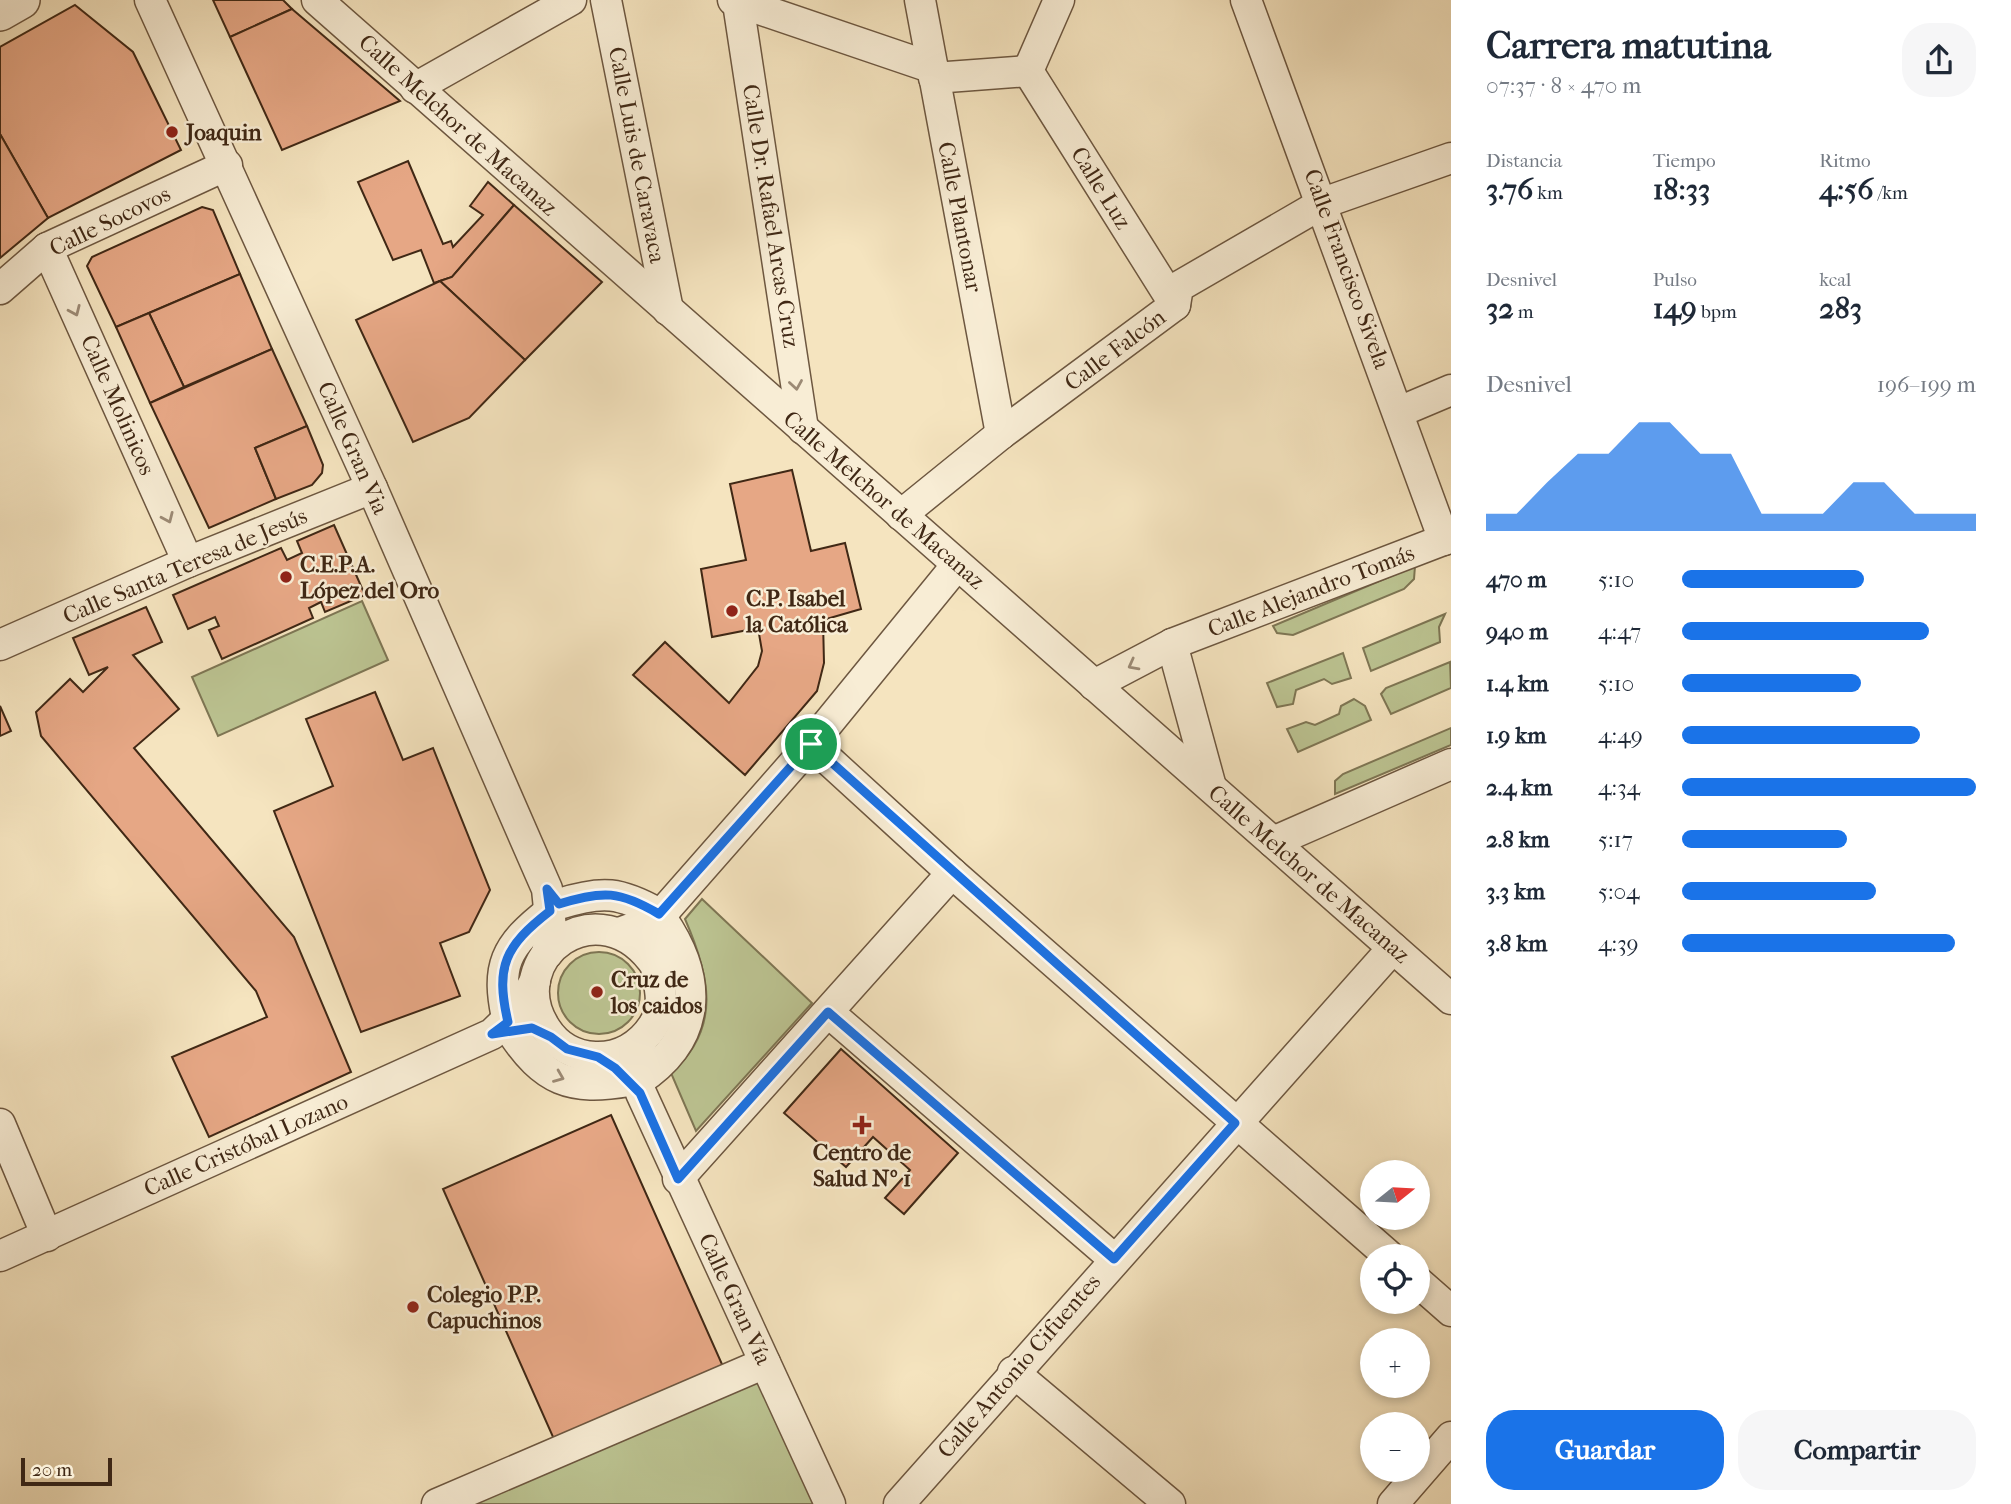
<!DOCTYPE html>
<html lang="es">
<head>
<meta charset="utf-8">
<style>
  :root { --surface:#fff; --page:#f6f6f7; --text:#1f2937; --muted:#747a83; --accent:#1a73e8 }
  body { margin:0; font-family:"IM FELL French Canon",serif; background:var(--page); color:var(--text); height:100vh; display:flex; flex-direction:column; font-size:26px; white-space:nowrap }
  * { box-sizing:border-box; margin:0 }
  p { font-size:23px; color:var(--muted) }
  .icon { flex:none; width:38px; height:38px; fill:none; stroke:currentColor; stroke-width:2; stroke-linecap:round; stroke-linejoin:round }
  .map { position:relative; flex:1; overflow:hidden }
  .details { display:flex; flex-direction:column; background:var(--surface); width:560px }
  .details>* { flex:none }
  .needle { width:46px; rotate:72deg }
  .fabs { position:absolute; left:1360px; top:1160px; display:grid; gap:14px }
  .fabs a { display:grid; place-items:center; width:70px; height:70px; border-radius:50%; background:var(--surface); box-shadow:0 4px 10px #0003; font-size:35px }
  .scale { position:absolute; left:21px; bottom:18px; width:91px; box-sizing:border-box; padding-left:7px; border:4px solid #402815; border-top:0; font-size:19px; line-height:24px; white-space:nowrap; color:#402815; -webkit-text-stroke:5px #f8edd5; paint-order:stroke }
  .pin { position:absolute; display:grid; place-items:center; width:60px; height:60px; color:#fff; margin:-30px; border:4px solid #fff; border-radius:50%; box-shadow:0 2px 7px #0007 }
  .round { display:grid; place-items:center; flex:none; width:74px; height:74px; border-radius:28px; background:var(--page) }
  .head { display:flex; align-items:center; justify-content:space-between; height:119px; padding:0 35px }
  h1 { font-size:38px; font-weight:700; line-height:52px }
  .stats { display:grid; grid-template-columns:repeat(3,1fr); gap:10px; height:119px; padding:7px 35px }
  .stats div { display:grid; align-content:center }
  .stats b { font-size:30px; font-weight:700 }
  .stats small { font-size:19px; font-weight:400 }
  .stats p { font-size:19px }
  .chart { height:196px; padding:14px 35px }
  .chart p { display:flex; justify-content:space-between }
  .chart svg { width:100%; height:126px; margin-top:7px; fill:var(--accent); opacity:.7 }
  .action { display:flex; gap:14px; margin-top:auto; padding:14px 35px }
  .action a { flex:1; height:80px; border-radius:28px; background:var(--accent); color:#fff; font-size:28px; font-weight:700; line-height:80px; text-align:center }
  .action a+a { background:var(--page); color:var(--text) }
  ul { padding:0 35px; list-style:none; font-size:23px }
  li { display:grid; grid-template-columns:112px 84px 1fr; align-items:center; height:52px }
  li i { height:18px; border-radius:9px; background:var(--accent) }
  main { display:flex; flex:1; min-height:0 }
  .map>svg:first-child { display:block }
  .green { fill:#bcc492; stroke:#7e7654; stroke-width:2 }
  .building { fill:#e6a785; stroke:#402815; stroke-width:2 }
  .lines { fill:none; stroke-linecap:round; stroke-linejoin:round }
  .minor-casing { stroke:#6d5740; stroke-width:33 }
  .tertiary-casing { stroke:#6d5740; stroke-width:40 }
  .minor { stroke:#f8edd5; stroke-width:30 }
  .tertiary { stroke:#f8edd5; stroke-width:37 }
  .oneway { stroke:#9c8a75 }
  .route-casing { stroke:#fff; stroke-width:14 }
  .route { stroke:#1a73e8; stroke-width:9 }
  .poi-dot { fill:#8f2418; stroke:#f8edd5; stroke-width:2.5 }
  .labels { text-anchor:middle; dominant-baseline:central; stroke-width:5; stroke-linejoin:round; paint-order:stroke }
  .street-label { font-size:23px; fill:#402815; stroke:#f8edd5 }
  .poi-label { font-size:23px; font-weight:bold; fill:#402815; stroke:#f8edd5; text-anchor:start }
</style>
</head>
<body>
<main>
<div class="map">
<svg width="1451" height="1504" viewBox="0 0 1451 1504">
  <rect width="100%" height="100%" fill="#f5e4bf"/>
  <filter id="stains"><feTurbulence type="fractalNoise" baseFrequency=".00286" numOctaves="4"/><feColorMatrix values="0 0 0 0 .2 0 0 0 0 .09 0 0 0 0 .02 0 0 0 .5 -.17"/></filter>
  <radialGradient id="worn" r=".72"><stop offset=".6" stop-color="#630" stop-opacity="0"/><stop offset="1" stop-color="#630" stop-opacity=".3"/></radialGradient>
  <g class="green">
    <path d="M1415 566 1414 579 1404 589 1293 635 1277 633 1273 626Z"/>
    <path d="M362 601 388 660 218 736 192 677Z"/>
    <path d="M1445 614 1439 627 1440 642 1371 671 1363 648Z"/>
    <path d="M1343 653 1351 678 1332 684 1324 679 1296 690 1293 704 1277 707 1267 683Z"/>
    <path d="M1450 662 1451 688 1391 714 1381 694 1386 688Z"/>
    <path d="M1354 699 1365 706 1371 720 1298 752 1287 729 1306 722 1315 725 1339 714 1341 706Z"/>
    <path d="M1451 728V745L1335 794V781L1343 774Z"/>
    <path d="M702 899 812 1003 696 1131 671 1073C723 1027 709 974 685 919Z"/>
    <circle cx="599" cy="993" r="41"/>
    <path d="M765 1363 829 1504H437Z"/>
  </g>
  <g class="building">
    <path d="M213 0H283L292 9 230 37Z"/>
    <path d="M75 5 133 52 181 150 48 218 0 134V47Z"/>
    <path d="M292 9 400 101 282 150 230 37Z"/>
    <path d="M0 134 48 218 0 258Z"/>
    <path d="M408 161 443 244 451 241 453 247 483 215 470 206 488 182 514 205 452 277 434 283 421 250 393 260 358 182Z"/>
    <path d="M514 205 602 282 525 360 440 281 452 277Z"/>
    <path d="M202 207 213 210 240 274 116 327 87 266 92 257Z"/>
    <path d="M240 274 272 349 184 387 149 313Z"/>
    <path d="M440 281 525 360 469 418 413 442 356 320Z"/>
    <path d="M149 313 184 387 150 403 116 327Z"/>
    <path d="M272 349 307 426 255 448 276 499 209 528 150 403Z"/>
    <path d="M307 426 323 465 322 473 312 485 276 499 255 448Z"/>
    <path d="M792 470 811 551 845 543 861 609 823 620 824 663 817 691 745 775 633 675 665 642 729 703 758 666 762 651 758 628 712 637 701 569 746 560 730 484Z"/>
    <path d="M334 525 365 595 325 612 321 602 309 608 313 618 222 659 209 630 219 626 215 617 188 629 173 595 281 548 287 560 302 553 297 541Z"/>
    <path d="M146 607 162 642 133 655 179 709 134 748 294 937 351 1072 209 1137 172 1057 267 1017 256 991 41 736 36 712 70 679 83 692 108 667 89 675 73 638Z"/>
    <path d="M375 692 403 760 433 748 490 890 469 932 440 943 460 996 361 1032 274 811 333 786 306 719Z"/>
    <path d="M0 706 11 731 0 736Z"/>
    <path d="M841 1049 958 1153 904 1214 885 1198 910 1170 873 1137 846 1167 784 1113Z"/>
    <path d="M611 1115 725 1371 557 1446 443 1189Z"/>
  </g>
  <g class="lines">
    <defs>
      <g id="minor">
        <path d="M150 0 372 488 547 889 551 928 547 954"/>
        <path d="M317 0 1451 999"/>
        <path d="M606 0 668 310"/>
        <path d="M733 0 933 68"/>
        <path d="M920 0 1001 434"/>
        <path d="M1246 0 1444 540"/>
        <path d="M738 3 803 429"/>
        <path d="M1028 71 1175 305"/>
        <path d="M1028 71 1059 0"/>
        <path d="M934 78 1028 71"/>
        <path d="M415 88 571 0"/>
        <path d="M47 248 188 562"/>
        <path d="M0 289 47 248 227 165"/>
        <path d="M1399 412 1451 390"/>
        <path d="M901 515 1001 434 1175 305 1178 287 1323 203 1451 158"/>
        <path d="M1172 644 1211 787"/>
        <path d="M0 645 188 562 372 488"/>
        <path d="M1094 685 1172 644 1451 537"/>
        <path d="M811 744 952 873 1389 1256"/>
        <path d="M1273 842 1451 764"/>
        <path d="M559 904C603 890 620 892 659 914"/>
        <path d="M619 933 652 921 666 909 811 744 957 565"/>
        <path d="M656 966C600 883 499 958 546 1029 557 1046 575 1056 595 1057 619 1058 640 1046 653 1026 670 1000 654 977 654 949 654 935 661 921 666 909"/>
        <path d="M828 1012 1114 1259"/>
        <path d="M508 1022C495 966 505 946 550 911"/>
        <path d="M511 1031C544 1081 570 1091 629 1081"/>
        <path d="M642 1040C632 1061 635 1072 641 1093L830 1504"/>
        <path d="M638 1081C702 1039 704 980 662 919"/>
        <path d="M0 1124 47 1236"/>
        <path d="M678 1179 952 873"/>
        <path d="M0 1256 492 1034 522 1005 535 981"/>
        <path d="M1418 1282 1451 1311"/>
        <path d="M1013 1372 1170 1504"/>
        <path d="M437 1504 765 1363"/>
        <path d="M899 1504 1393 948"/>
        <path d="M1393 1504 1451 1437"/>
      </g>
      <path id="tertiary" d="M0 12 21 0"/>
    </defs>
    <use href="#minor" class="minor-casing"/>
    <use href="#tertiary" class="tertiary-casing"/>
    <use href="#minor" class="minor"/>
    <use href="#tertiary" class="tertiary"/>
  </g>
  <defs><path id="oneway-chevron" d="M-2-3.5L2.5 0L-2 3.5" fill="none" stroke-width="1.6" stroke-linecap="round" stroke-linejoin="round" transform="scale(1.75)"/></defs>
  <g class="oneway">
    <use href="#oneway-chevron" transform="translate(75 311) rotate(66)"/>
    <use href="#oneway-chevron" transform="translate(796 385) rotate(81)"/>
    <use href="#oneway-chevron" transform="translate(168 518) rotate(66)"/>
    <use href="#oneway-chevron" transform="translate(1133 665) rotate(152)"/>
    <use href="#oneway-chevron" transform="translate(559 1077) rotate(22)"/>
  </g>
  <g class="lines">
    <defs>
      <path id="route" d="M811 744 1235 1123 1114 1259 828 1012 678 1179 640 1093 615 1068 598 1057 567 1049 551 1037 532 1028 492 1034 508 1022C495 966 505 946 550 911L547 889 559 904C603 890 620 891 659 914Z"/>
    </defs>
    <use href="#route" class="route-casing"/>
    <use href="#route" class="route"/>
  </g>
  <g class="poi-dot">
    <circle cx="172" cy="132" r="7"/>
    <circle cx="286" cy="577" r="7"/>
    <circle cx="732" cy="611" r="7"/>
    <circle cx="597" cy="992" r="7"/>
    <path d="M858.5 1114.5h7v7h7v7h-7v7h-7v-7h-7v-7h7z"/>
    <circle cx="413" cy="1307" r="7"/>
  </g>
  <g class="labels">
    <g class="street-label">
      <text transform="translate(458 125) rotate(42)">Calle Melchor de Macanaz</text>
      <text transform="translate(637 155) rotate(79)">Calle Luis de Caravaca</text>
      <text transform="translate(1101 188) rotate(58)">Calle Luz</text>
      <text transform="translate(771 216) rotate(81)">Calle Dr. Rafael Arcas Cruz</text>
      <text transform="translate(960 217) rotate(79)">Calle Plantonar</text>
      <text transform="translate(110 221) rotate(-26)">Calle Socovos</text>
      <text transform="translate(1347 269) rotate(70)">Calle Francisco Sivela</text>
      <text transform="translate(1115 350) rotate(-37)">Calle Falcón</text>
      <text transform="translate(118 405) rotate(66)">Calle Molinicos</text>
      <text transform="translate(353 448) rotate(66)">Calle Gran Via</text>
      <text transform="translate(884 500) rotate(41)">Calle Melchor de Macanaz</text>
      <text transform="translate(185 566) rotate(-23)">Calle Santa Teresa de Jesús</text>
      <text transform="translate(1311 591) rotate(-21)">Calle Alejandro Tomás</text>
      <text transform="translate(1309 874) rotate(41)">Calle Melchor de Macanaz</text>
      <text transform="translate(246 1145) rotate(-24)">Calle Cristóbal Lozano</text>
      <text transform="translate(735 1299) rotate(65)">Calle Gran Vía</text>
      <text transform="translate(1019 1366) rotate(-49)">Calle Antonio Cifuentes</text>
    </g>
    <g class="poi-label">
      <text x="186" y="132">Joaquin</text>
      <text x="300" y="564">C.E.P.A.<tspan x="300" dy="26">López del Oro</tspan></text>
      <text x="746" y="598">C.P. Isabel<tspan x="746" dy="26">la Católica</tspan></text>
      <text x="611" y="979">Cruz de<tspan x="611" dy="26">los caidos</tspan></text>
      <text x="862" y="1152" text-anchor="middle">Centro de<tspan x="862" dy="26">Salud Nº 1</tspan></text>
      <text x="427" y="1294">Colegio P.P.<tspan x="427" dy="26">Capuchinos</tspan></text>
    </g>
  </g>
  <rect width="100%" height="100%" filter="url(#stains)"/>
  <rect width="100%" height="100%" fill="url(#worn)"/>
</svg>
<div class="fabs">
<a><svg class="needle" viewBox="-14 -14 28 28"><path d="M0-13l5 13h-10z" fill="#e53935"/><path d="M0 13l5-13h-10z" fill="#747a83"/></svg></a>
<a><svg class="icon" aria-label="locate" viewBox="0 0 24 24"><circle cx="12" cy="12" r="6"/><path d="M12 2v4M12 18v4M2 12h4M18 12h4"/></svg></a>
<a>+</a>
<a>−</a>
</div>
<div class="scale">20 m</div>
<div class="pin" style="left:811px;top:744px;background:#1e9e55"><svg class="icon" aria-label="arrive" viewBox="0 0 24 24"><path d="M6 21V4h12l-3 4 3 4H6"/></svg></div>
</div>
<section class="details">
<div class="head"><div><h1>Carrera matutina</h1><p>07:37 · 8 × 470 m</p></div><a class="round"><svg class="icon" aria-label="share" viewBox="0 0 24 24"><path d="M12 15V3M7 8l5-5 5 5M5 13v7h14v-7"/></svg></a></div>
<div class="stats">
<div><p>Distancia</p><b>3.76<small> km</small></b></div>
<div><p>Tiempo</p><b>18:33</b></div>
<div><p>Ritmo</p><b>4:56<small> /km</small></b></div>
</div>
<div class="stats">
<div><p>Desnivel</p><b>32<small> m</small></b></div>
<div><p>Pulso</p><b>149<small> bpm</small></b></div>
<div><p>kcal</p><b>283</b></div>
</div>
<div class="chart"><p><span>Desnivel</span>196–199 m</p>
<svg viewBox="0 0 160 44" preserveAspectRatio="none"><path d="M0 44V38L10 38L20 27L30 17L40 17L50 6L60 6L70 17L80 17L90 38L100 38L110 38L120 27L130 27L140 38L150 38L160 38V44z"/></svg>
</div>
<ul>
<li><b>470 m</b>5:10<i style="width:62%"></i></li>
<li><b>940 m</b>4:47<i style="width:84%"></i></li>
<li><b>1.4 km</b>5:10<i style="width:61%"></i></li>
<li><b>1.9 km</b>4:49<i style="width:81%"></i></li>
<li><b>2.4 km</b>4:34<i style="width:100%"></i></li>
<li><b>2.8 km</b>5:17<i style="width:56%"></i></li>
<li><b>3.3 km</b>5:04<i style="width:66%"></i></li>
<li><b>3.8 km</b>4:39<i style="width:93%"></i></li>
</ul>
<div class="action"><a>Guardar</a><a>Compartir</a></div>
</section>
</main>
</body>
</html>
